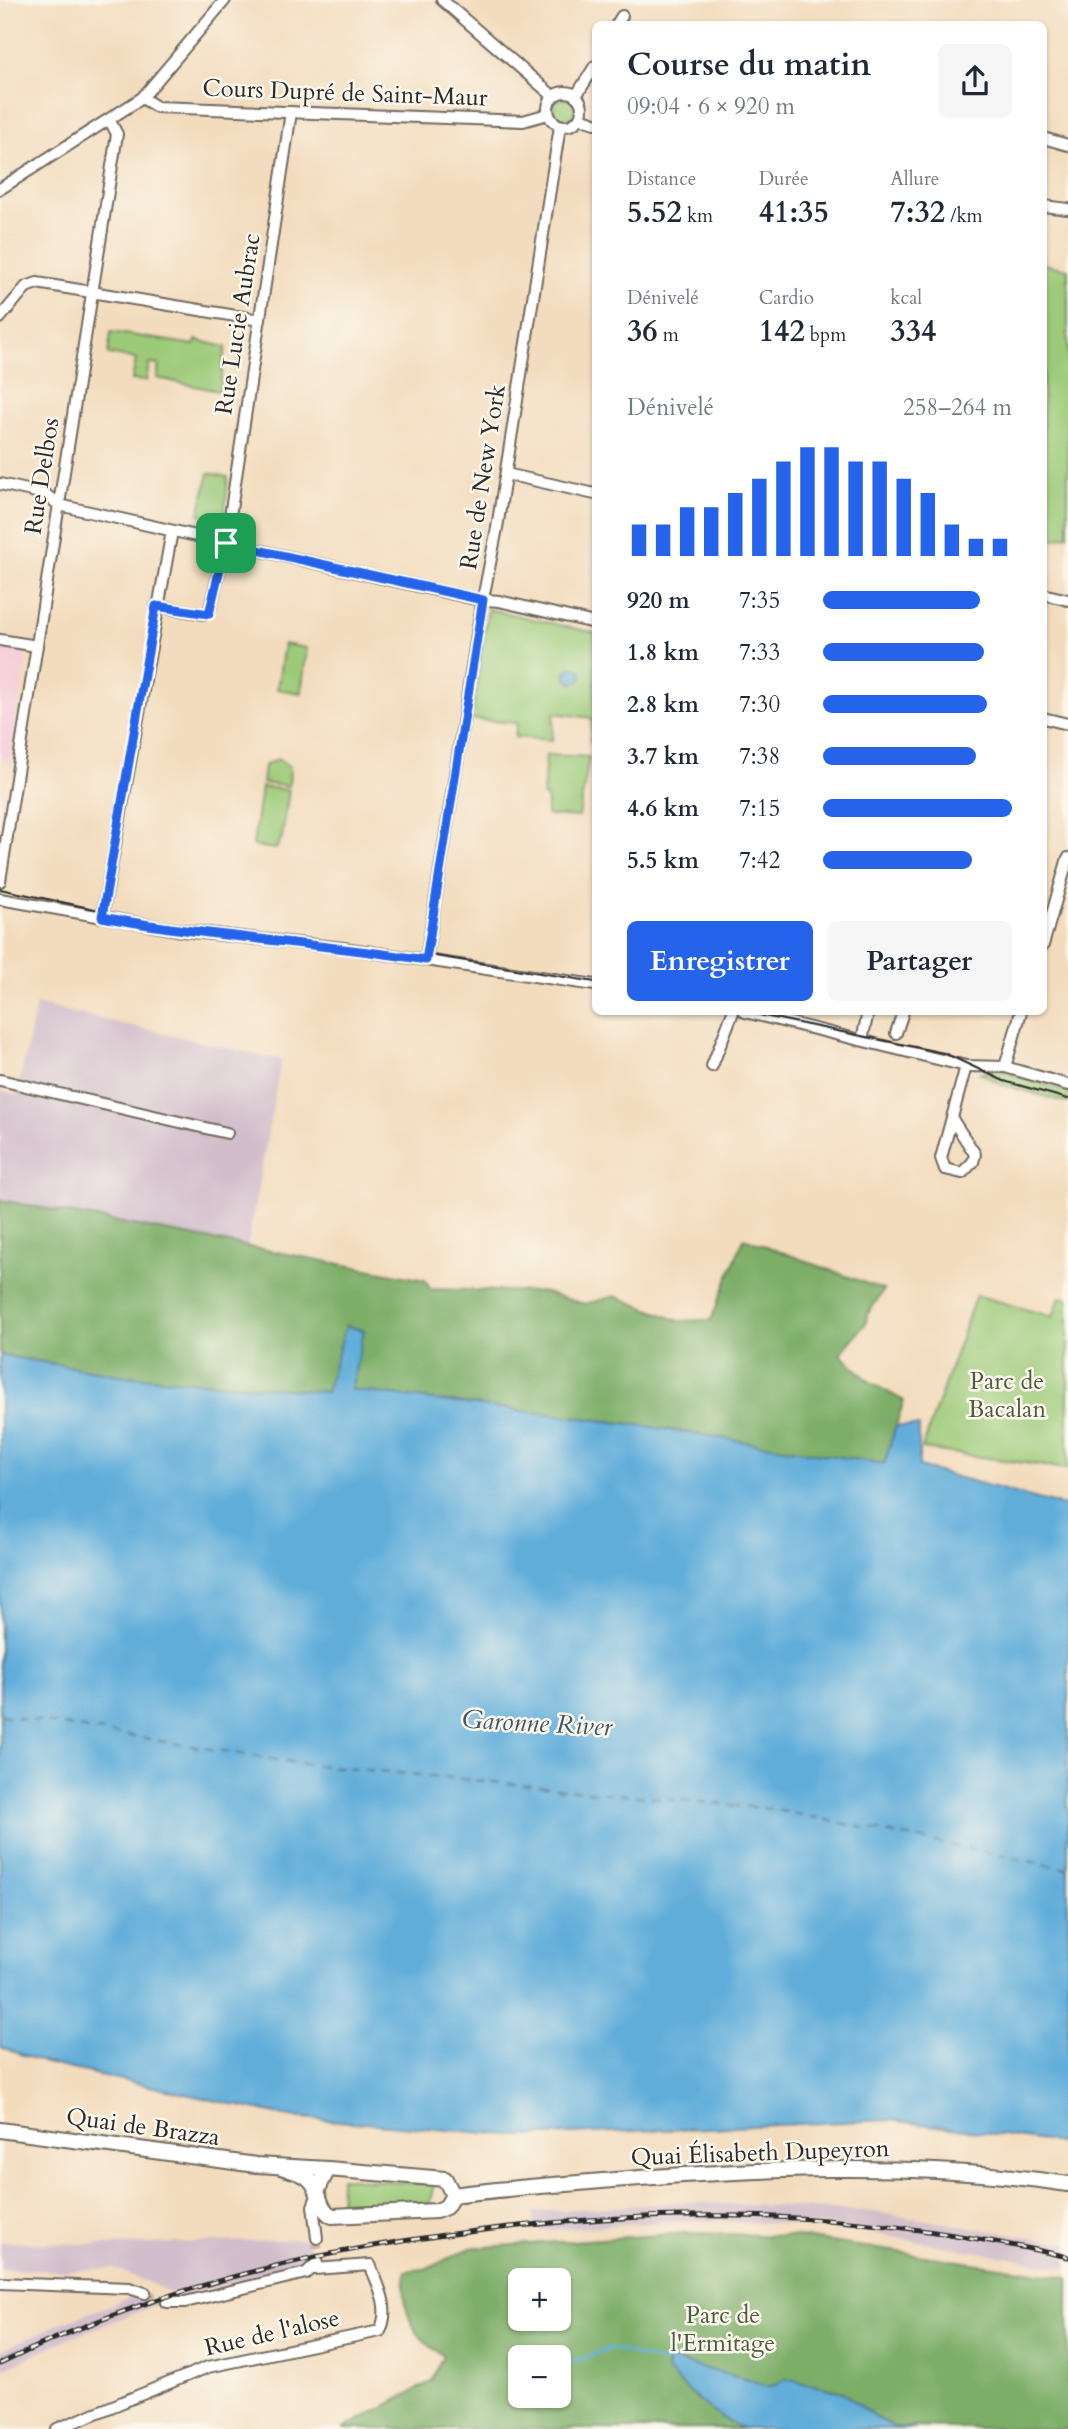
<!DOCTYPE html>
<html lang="fr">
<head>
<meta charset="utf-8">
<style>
  :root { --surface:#fff; --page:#f6f6f7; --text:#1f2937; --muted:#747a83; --accent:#2563eb }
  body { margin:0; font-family:Cardo,serif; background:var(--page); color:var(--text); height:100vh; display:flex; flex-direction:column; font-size:26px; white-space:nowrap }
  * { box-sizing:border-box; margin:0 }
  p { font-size:23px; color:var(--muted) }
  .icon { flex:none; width:38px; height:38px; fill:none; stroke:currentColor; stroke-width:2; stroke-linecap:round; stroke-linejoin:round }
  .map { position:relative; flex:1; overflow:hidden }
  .side { position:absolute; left:592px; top:21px; width:455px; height:994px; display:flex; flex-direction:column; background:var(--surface); border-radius:10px; box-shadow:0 2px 5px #0004 }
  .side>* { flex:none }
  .controls { position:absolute; left:508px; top:2268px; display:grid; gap:14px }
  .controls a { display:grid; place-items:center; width:63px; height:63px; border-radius:10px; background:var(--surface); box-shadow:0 2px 5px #0004; font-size:35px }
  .pin { position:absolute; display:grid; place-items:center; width:60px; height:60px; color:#fff; margin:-30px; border-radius:14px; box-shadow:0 4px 10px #0006 }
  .round { display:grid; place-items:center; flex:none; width:74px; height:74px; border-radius:10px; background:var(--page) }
  .summary { display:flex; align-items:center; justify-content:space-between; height:119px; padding:0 35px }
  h1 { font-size:32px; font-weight:600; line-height:52px }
  .stats { display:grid; grid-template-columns:repeat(3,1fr); gap:10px; height:119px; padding:7px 35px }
  .stats div { display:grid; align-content:center }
  .stats b { font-size:30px; font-weight:600 }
  .stats small { font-size:19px; font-weight:400 }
  .stats p { font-size:19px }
  .chart { height:196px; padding:14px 35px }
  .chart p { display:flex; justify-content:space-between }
  .chart svg { width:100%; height:126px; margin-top:7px; stroke:var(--accent); stroke-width:6 }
  .primary-button { display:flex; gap:14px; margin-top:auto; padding:14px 35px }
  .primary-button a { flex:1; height:80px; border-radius:10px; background:var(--accent); color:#fff; font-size:28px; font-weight:600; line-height:80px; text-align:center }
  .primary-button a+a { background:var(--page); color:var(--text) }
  ul { padding:0 35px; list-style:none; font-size:23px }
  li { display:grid; grid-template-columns:112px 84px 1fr; align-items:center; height:52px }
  li i { height:18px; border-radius:9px; background:var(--accent) }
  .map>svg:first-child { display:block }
  .built { fill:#f5cfda }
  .industrial { fill:#d1bdcb }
  .green { fill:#9cca78; stroke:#647a52; stroke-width:2 }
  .forest { fill:#7dae68; stroke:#546c4a; stroke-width:2; fill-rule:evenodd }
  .water { fill:#61adda; stroke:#466c82; stroke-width:2 }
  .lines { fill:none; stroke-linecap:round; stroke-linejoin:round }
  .stream { stroke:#61adda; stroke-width:2.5 }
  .ferry { stroke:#3e5868; stroke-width:2; stroke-dasharray:9 7; stroke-linecap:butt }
  .minor-tunnel { stroke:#cbb9a0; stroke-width:10; stroke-dasharray:10 5; stroke-linecap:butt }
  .minor-casing { stroke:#71695e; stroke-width:14 }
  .major-casing { stroke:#71695e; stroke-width:18 }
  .minor { stroke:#fff; stroke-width:10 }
  .major { stroke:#fff; stroke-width:14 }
  .tram { stroke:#2b2b2b; stroke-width:2 }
  .rail-casing { stroke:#2b2b2b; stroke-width:5 }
  .rail { stroke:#fbf7ec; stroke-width:2.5; stroke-dasharray:8; stroke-linecap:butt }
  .route-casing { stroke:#fff; stroke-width:14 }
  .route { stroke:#2563eb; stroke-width:9 }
  .labels { text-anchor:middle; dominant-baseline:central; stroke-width:5; stroke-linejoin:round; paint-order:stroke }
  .street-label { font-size:24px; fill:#2b2b2b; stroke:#fbf7ec }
  .park-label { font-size:24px; fill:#4d5b42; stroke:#fbf7ec }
  .water-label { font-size:26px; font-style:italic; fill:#3e5868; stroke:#fbf7ec }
</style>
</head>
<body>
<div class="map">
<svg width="1068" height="2429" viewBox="0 0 1068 2429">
  <rect width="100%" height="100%" fill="#fbf7ec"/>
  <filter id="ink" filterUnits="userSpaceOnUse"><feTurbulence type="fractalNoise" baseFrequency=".0143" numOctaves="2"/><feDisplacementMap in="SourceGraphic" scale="14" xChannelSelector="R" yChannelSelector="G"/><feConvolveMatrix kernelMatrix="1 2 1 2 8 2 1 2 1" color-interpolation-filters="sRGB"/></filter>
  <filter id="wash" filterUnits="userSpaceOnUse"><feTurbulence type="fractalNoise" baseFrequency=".00686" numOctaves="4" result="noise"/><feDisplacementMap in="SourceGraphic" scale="28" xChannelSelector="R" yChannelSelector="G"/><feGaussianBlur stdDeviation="1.57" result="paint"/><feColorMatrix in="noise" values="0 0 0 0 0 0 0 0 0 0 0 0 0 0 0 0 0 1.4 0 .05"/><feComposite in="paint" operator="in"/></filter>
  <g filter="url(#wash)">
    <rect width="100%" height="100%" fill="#f3dcbd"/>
    <path class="built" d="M0 647 27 651 10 762 0 761Z"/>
    <g class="industrial">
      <path d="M36 1004 281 1060 247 1249 0 1200V1091L17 1095Z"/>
      <path d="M687 2202 869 2211 1054 2241 1068 2244V2268L831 2226 688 2220 535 2231 533 2212Z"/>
      <path d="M309 2239V2263L179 2296 114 2268 64 2271 0 2269V2242L115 2245Z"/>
      <path d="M137 2295 158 2304 65 2340 0 2371V2351L59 2324Z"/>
    </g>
    <g class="green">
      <circle cx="564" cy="109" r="11"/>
      <path d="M1043 264 1068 269V535L1050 540 1043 563Z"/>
      <path d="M111 332 195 345 196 340 226 347 219 391 157 378 159 365 149 364 146 381 132 380 136 359 108 354Z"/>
      <path d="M209 473 228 477 224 519 199 514Z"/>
      <path d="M488 609 595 633V743L590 742 592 718 554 713 552 740 515 737 517 723 471 719Z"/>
      <path d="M284 644 307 648 301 693 277 689Z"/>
      <path d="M546 755 589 757 579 817 547 815V799L543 796Z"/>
      <path d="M278 759 290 767 289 786 262 783 264 766Z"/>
      <path d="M261 787 289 790 282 837 276 849 253 846Z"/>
      <path d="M995 1069 1068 1092V1103L1003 1085 980 1073Z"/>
      <path d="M976 1295 1053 1317 1060 1297 1068 1299V1469L922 1449Z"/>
      <path d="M341 2178 434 2185 429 2204 340 2209Z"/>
    </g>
    <g class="forest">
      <path d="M0 1200 425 1280 430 1289 542 1292 585 1304 615 1296 679 1321 711 1320 744 1238 884 1290 867 1315 866 1323 840 1354 870 1382 904 1401 884 1464 639 1425 350 1390 364 1330 346 1326 327 1392 126 1376 0 1355Z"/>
      <path d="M686 2233 790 2236 1068 2277V2429L894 2427 876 2418 843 2392 786 2379C773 2387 765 2389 752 2381L668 2359 666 2370C688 2391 714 2416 742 2429H343L432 2381 443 2356C437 2350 431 2348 426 2342 405 2323 402 2297 406 2271L425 2269 471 2248ZM520 2280H558V2319H520ZM520 2357H558V2396H520Z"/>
    </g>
    <g class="water">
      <circle cx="574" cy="675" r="8"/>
      <path d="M346 1326 364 1330 351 1390 639 1425 884 1464 896 1426H919V1467L1068 1507V2144L891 2120 522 2136 290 2117 45 2063 0 2047V1355L126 1376 326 1392Z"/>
      <path d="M668 2359 752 2381C764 2389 774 2387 786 2379L843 2392 876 2418 894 2427 915 2429H742C714 2416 688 2391 666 2370Z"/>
    </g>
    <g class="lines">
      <path class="stream" d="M558 2368 610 2348 665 2363"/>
      <path class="ferry" d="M0 1715 296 1763 772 1809 1068 1869"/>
    </g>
  </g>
  <g filter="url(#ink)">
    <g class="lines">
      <g class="minor-tunnel">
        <path d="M317 2238 318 2261"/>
        <path d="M145 2293 167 2302"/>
      </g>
      <defs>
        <g id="minor">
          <path d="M442 0 553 96"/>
          <path d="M617 24 622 16"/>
          <circle cx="565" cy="109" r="17"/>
          <path d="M576 96 595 66"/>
          <path d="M142 98 157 107 523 121 548 114"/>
          <path d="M580 118 595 123"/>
          <path d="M1043 138 1068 145"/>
          <path d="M0 189 142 98 225 0"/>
          <path d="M1043 206 1068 209"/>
          <path d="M0 318 26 287 37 283 260 320"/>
          <path d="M506 474 595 494"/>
          <path d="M0 484 45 494 59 505 475 599 499 601 595 623"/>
          <path d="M1043 594 1068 600"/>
          <path d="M156 606 205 614 210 609 226 543 291 112"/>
          <path d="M0 640 37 646"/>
          <path d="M1043 718 1068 724"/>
          <path d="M0 881 117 134 110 121"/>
          <path d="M0 899 183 931 344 948 595 985"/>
          <path d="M102 917 172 531"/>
          <path d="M1043 945 1068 858"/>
          <path d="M426 960 481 609 497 528 560 126"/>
          <path d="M745 1012 966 1066 1005 1067 1068 1085"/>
          <path d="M896 1033 903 1012"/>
          <path d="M862 1040 868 1012"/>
          <path d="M712 1066 733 1012"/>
          <path d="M1005 1067 1021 1012"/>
          <path d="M0 1080 227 1133"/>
          <path d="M952 1119 975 1154 973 1162 962 1173 945 1169 941 1158 966 1066"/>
          <path d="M317 2238 313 2206 318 2194"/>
          <path d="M0 2283 129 2288 145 2293"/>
          <path d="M167 2302H185L306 2273 317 2263"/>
          <path d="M57 2429 208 2367 380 2331C391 2308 379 2287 370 2265L314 2269"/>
        </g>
        <g id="major">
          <path d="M0 2130 256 2165 328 2169"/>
          <path d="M281 2167C289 2170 301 2172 308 2178 322 2189 316 2207 332 2216L436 2211 446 2207 453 2195 445 2179 328 2169 318 2189"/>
          <path d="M453 2195C498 2189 544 2186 590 2182 749 2169 910 2160 1068 2184"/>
        </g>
      </defs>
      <use href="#minor" class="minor-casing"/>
      <use href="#major" class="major-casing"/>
      <use href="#minor" class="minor"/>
      <use href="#major" class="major"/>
      <g class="tram">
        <path d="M0 889 142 919 410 952 595 982"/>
        <path d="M745 1012 944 1053 1004 1081 1068 1099"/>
      </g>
      <defs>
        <path id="rail" d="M0 2364C148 2291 305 2252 468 2232 677 2205 862 2210 1068 2257"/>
      </defs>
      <use href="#rail" class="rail-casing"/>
      <use href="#rail" class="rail"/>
    </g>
  </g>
  <g class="lines" filter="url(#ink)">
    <defs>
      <path id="route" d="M226 543 483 600 426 960C318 943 209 937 102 917L156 606 209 614Z"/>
    </defs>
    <use href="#route" class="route-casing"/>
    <use href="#route" class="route"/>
  </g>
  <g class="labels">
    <g class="street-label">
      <text transform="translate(345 93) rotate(2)">Cours Dupré de Saint-Maur</text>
      <text transform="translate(238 324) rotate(-81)">Rue Lucie Aubrac</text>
      <text transform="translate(42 476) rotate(-81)">Rue Delbos</text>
      <text transform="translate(483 477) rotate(-81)">Rue de New York</text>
      <text transform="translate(143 2127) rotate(8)">Quai de Brazza</text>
      <text transform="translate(760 2153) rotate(-2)">Quai Élisabeth Dupeyron</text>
      <text transform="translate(272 2333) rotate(-13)">Rue de l'alose</text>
    </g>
    <g class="park-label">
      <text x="1007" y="1381">Parc de<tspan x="1007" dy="28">Bacalan</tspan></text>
      <text x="723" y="2315">Parc de<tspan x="723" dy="28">l'Ermitage</tspan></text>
    </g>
    <g class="water-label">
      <text transform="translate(537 1723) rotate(3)">Garonne River</text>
    </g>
  </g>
</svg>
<div class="controls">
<a>+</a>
<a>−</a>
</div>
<div class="pin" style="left:226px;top:543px;background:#1e9e55"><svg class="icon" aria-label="arrive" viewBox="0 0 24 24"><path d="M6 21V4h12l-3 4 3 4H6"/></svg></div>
<section class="side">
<div class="summary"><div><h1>Course du matin</h1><p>09:04 · 6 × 920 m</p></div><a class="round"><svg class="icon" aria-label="share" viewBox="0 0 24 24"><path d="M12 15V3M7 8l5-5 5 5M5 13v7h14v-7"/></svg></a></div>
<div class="stats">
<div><p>Distance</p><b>5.52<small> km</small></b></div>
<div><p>Durée</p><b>41:35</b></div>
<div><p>Allure</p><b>7:32<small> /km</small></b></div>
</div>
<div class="stats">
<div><p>Dénivelé</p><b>36<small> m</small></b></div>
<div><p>Cardio</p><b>142<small> bpm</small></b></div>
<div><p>kcal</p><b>334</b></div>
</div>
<div class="chart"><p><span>Dénivelé</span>258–264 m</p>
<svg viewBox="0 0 160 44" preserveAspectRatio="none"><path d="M5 44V33M15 44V33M25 44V27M35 44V27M45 44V22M55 44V17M65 44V11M75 44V6M85 44V6M95 44V11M105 44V11M115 44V17M125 44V22M135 44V33M145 44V38M155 44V38"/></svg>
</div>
<ul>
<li><b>920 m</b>7:35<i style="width:83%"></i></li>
<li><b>1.8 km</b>7:33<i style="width:85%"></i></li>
<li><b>2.8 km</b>7:30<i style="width:87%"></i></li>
<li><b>3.7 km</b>7:38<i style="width:81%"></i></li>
<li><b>4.6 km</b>7:15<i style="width:100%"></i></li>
<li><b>5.5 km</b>7:42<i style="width:79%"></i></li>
</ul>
<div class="primary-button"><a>Enregistrer</a><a>Partager</a></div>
</section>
</div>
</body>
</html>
